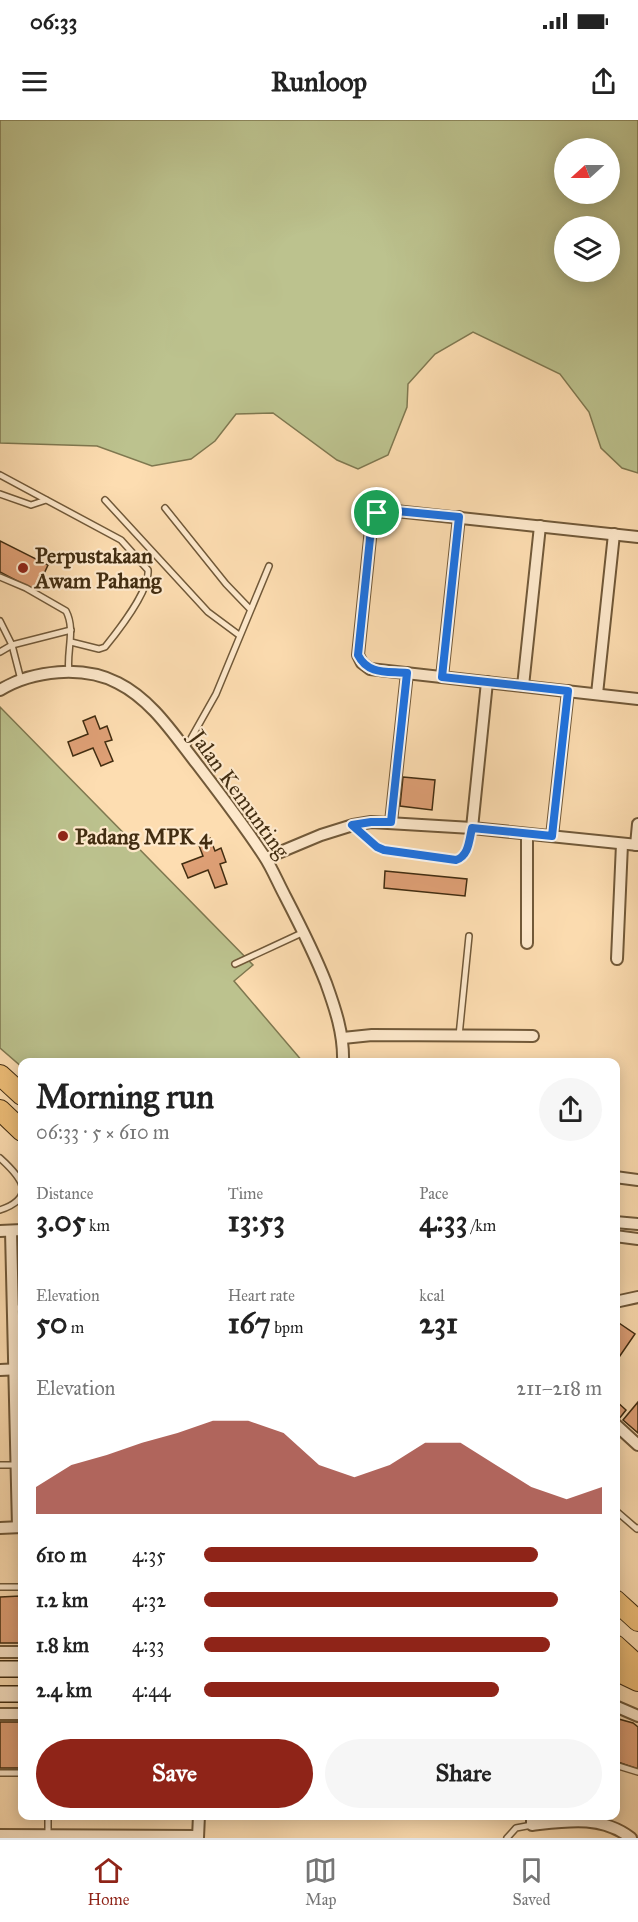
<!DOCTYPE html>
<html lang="en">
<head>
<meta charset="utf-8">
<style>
  :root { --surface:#fff; --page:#f6f6f6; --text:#222; --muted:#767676; --line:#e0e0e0; --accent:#8f2418 }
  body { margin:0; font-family:"IM FELL Great Primer",serif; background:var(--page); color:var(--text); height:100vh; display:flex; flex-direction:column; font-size:22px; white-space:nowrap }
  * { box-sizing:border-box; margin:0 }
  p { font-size:20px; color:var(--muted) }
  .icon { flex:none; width:33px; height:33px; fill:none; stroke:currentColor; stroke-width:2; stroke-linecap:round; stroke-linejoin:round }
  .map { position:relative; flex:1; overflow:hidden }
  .sheet { position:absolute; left:18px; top:938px; width:602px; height:762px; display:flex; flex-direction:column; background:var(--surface); border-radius:12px; box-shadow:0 3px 15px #0003 }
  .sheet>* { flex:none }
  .needle { width:39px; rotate:249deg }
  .tools { position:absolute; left:554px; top:18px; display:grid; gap:12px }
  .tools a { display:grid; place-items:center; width:66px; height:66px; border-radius:50%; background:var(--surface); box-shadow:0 3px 15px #0003; font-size:30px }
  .pin { position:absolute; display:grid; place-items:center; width:51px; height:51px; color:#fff; margin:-26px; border:3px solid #fff; border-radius:50%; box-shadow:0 2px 6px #0007 }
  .round { display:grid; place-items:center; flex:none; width:63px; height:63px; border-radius:32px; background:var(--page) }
  .overview { display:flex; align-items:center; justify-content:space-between; height:102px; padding:0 18px }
  h1 { font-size:33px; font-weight:700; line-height:45px }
  .figures { display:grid; grid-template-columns:repeat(3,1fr); gap:9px; height:102px; padding:6px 18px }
  .figures div { display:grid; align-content:center }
  .figures b { font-size:30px; font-weight:700 }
  .figures small { font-size:16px; font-weight:400 }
  .figures p { font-size:16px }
  .chart { height:168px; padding:12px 18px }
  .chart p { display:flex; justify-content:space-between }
  .chart svg { width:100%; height:108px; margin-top:6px; fill:var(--accent); opacity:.7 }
  .action { display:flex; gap:12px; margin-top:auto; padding:12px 18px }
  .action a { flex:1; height:69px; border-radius:36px; background:var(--accent); color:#fff; font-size:24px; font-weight:700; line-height:69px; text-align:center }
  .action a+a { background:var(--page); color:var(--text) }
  ul { padding:0 18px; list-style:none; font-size:20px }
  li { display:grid; grid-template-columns:96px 72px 1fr; align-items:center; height:45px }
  li i { height:15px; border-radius:8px; background:var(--accent) }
  .status { display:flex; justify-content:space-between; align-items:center; height:42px; padding:0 30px; background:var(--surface); direction:ltr }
  .status svg { height:16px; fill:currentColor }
  header { display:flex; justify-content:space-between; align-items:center; height:78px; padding:0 18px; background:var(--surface); font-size:27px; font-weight:700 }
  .dock { display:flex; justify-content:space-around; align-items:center; height:84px; border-top:2px solid var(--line); background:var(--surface); font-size:16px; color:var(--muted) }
  .dock a { display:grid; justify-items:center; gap:3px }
  .dock .selected { color:var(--accent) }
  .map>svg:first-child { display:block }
  .green { fill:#bcc28e; stroke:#7f7850; stroke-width:1.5; fill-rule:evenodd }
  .building { fill:#dfa076; stroke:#422d11; stroke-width:1.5 }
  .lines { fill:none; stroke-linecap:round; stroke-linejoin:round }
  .lane-casing { stroke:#715939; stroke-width:8 }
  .street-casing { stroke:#715939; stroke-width:14 }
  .secondary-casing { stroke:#422d11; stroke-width:18 }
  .highway-casing { stroke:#422d11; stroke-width:22 }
  .lane { stroke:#fee9cc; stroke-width:5 }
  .street { stroke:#fee9cc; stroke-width:10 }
  .secondary { stroke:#fee9cc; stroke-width:15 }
  .highway { stroke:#eebe78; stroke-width:20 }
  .route-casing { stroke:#fff; stroke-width:12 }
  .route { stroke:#1a73e8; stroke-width:8 }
  .poi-dot { fill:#8f2418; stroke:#fee9cc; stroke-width:2 }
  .labels { text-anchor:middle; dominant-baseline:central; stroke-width:4.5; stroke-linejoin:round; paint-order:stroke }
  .poi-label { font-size:22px; font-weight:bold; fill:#422d11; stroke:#fee9cc; text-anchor:start }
  .street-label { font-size:22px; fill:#422d11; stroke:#fee9cc }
</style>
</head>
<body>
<div class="status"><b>06:33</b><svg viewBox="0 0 49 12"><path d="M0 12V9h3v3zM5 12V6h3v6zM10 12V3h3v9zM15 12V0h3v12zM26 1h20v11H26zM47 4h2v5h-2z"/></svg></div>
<header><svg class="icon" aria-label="menu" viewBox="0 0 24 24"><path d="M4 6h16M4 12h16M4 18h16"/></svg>Runloop<svg class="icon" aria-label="share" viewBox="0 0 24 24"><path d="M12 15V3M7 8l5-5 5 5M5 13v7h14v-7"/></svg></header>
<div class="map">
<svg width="638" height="1718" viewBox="0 0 638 1718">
  <rect width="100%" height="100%" fill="#fdddb1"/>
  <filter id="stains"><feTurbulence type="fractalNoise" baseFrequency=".00333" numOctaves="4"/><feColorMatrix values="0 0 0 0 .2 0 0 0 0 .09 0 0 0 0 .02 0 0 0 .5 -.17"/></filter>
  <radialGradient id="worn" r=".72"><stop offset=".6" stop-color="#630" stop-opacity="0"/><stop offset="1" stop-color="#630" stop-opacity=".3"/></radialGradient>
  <g class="green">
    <path d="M0 0H638V353L622 348 601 328 589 292 560 254 473 212 435 234 408 264 407 287 388 335 358 349 337 340 273 293 236 294 215 321 191 339 152 346 97 326 0 323ZM564 28H609V74H564ZM564 106H609V152H564Z"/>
    <path d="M0 587 253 845 234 861 303 942H22V947L0 928Z"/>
  </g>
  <g class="building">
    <path d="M0 421 48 445 36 471 0 452Z"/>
    <path d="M95 596 100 609 107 606 112 620 105 622 113 641 101 646 93 628 73 636 68 622 88 614 83 601Z"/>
    <path d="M403 657 435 660 432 690 400 686Z"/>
    <path d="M210 718 215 731 221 728 226 742 220 744 227 764 215 768 208 750 188 758 182 744 203 736 198 723Z"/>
    <path d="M385 751 467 759 465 776 384 768Z"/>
    <path d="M616 1201 635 1214 615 1243V1202Z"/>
    <path d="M615 1280 626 1290 619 1299 615 1296Z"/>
    <path d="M638 1282V1313L623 1300Z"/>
    <path d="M20 1476V1523H0V1477Z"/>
    <path d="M615 1598 633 1603 638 1607V1649L615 1641Z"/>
    <rect x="0" y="1602" width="22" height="46"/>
  </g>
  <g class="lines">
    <defs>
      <g id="lane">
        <path d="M0 355 121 420 148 450C150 470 118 511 105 527L99 529 71 522"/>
        <path d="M0 374 31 385 46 380"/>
        <path d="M105 380 208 492 239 515"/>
        <path d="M165 388 226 464 250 489"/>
        <path d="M0 457 26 468 66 491C76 510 66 532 69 552"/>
        <path d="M0 501 12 525 21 560"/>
        <path d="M0 532 12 525 71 510"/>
        <path d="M185 629 216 574 269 446"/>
        <path d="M354 706 377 727 384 730 456 740C469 736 469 720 472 708"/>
        <path d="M235 844 304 812"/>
        <path d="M459 916 469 816"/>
        <path d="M0 1038C21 1057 38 1077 0 1090"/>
        <path d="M12 1188H22"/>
        <path d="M0 1345H22"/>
        <path d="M615 1390 637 1409 638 1408"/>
        <path d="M0 1467H22"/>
        <path d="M615 1645 638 1652"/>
        <path d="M0 1653H22"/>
        <path d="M48 1695V1716"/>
        <path d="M507 1718 516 1708 532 1705"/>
      </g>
      <g id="street">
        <path d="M638 417 386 390 377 392 372 399 358 535 362 543 370 549 638 579"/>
        <path d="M442 557 459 397"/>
        <path d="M523 566 540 406"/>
        <path d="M0 570C33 550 83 545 118 563 152 580 174 615 197 644 220 674 243 704 264 736 272 748 278 763 285 776 300 805 314 832 326 863 335 888 344 914 343 942"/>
        <path d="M597 574 614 414"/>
        <path d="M391 702 407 553"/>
        <path d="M472 708 487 562"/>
        <path d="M552 716 568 571"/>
        <path d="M636 725 638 704"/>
        <path d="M266 738 321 715 353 705 371 702 472 708 638 725"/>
        <path d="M527 823V714"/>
        <path d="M617 839 622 724"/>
        <path d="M343 918 372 915 533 916"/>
        <path d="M615 1057 638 1060"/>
        <path d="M615 1102 638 1104"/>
        <path d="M0 1111 22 1110"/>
        <path d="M11 1111 18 1407"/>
        <path d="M615 1116 638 1119"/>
        <path d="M615 1182 638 1177"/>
        <path d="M0 1250 22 1249"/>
        <path d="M615 1304 638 1325"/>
        <path d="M0 1408 22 1407"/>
        <path d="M0 1532H22"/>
        <path d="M615 1586 638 1596"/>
        <path d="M0 1594H22"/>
        <path d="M532 1695V1705C567 1701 601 1695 631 1718"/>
        <path d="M0 1715 198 1716"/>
        <path d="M198 1718 199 1695"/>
      </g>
      <g id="secondary">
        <path d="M0 1549H22"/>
        <path d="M0 1574H22"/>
      </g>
      <g id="highway">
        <path d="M0 955 22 975"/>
        <path d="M0 990 22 1011"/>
        <path d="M615 1480 638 1501"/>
        <path d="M615 1525 638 1546"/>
        <path d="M615 1550 638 1561"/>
      </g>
    </defs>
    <use href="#lane" class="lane-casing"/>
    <use href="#street" class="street-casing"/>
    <use href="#secondary" class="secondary-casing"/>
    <use href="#highway" class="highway-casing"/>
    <use href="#lane" class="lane"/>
    <use href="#street" class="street"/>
    <use href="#secondary" class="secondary"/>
    <use href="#highway" class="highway"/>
  </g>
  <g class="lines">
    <defs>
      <path id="route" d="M386 390 459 397 442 557 568 571 552 716 472 708C469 720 469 736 456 740L384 730 377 727 352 705 371 702H391L407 553C387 551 368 555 358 535L372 399 377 393Z"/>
    </defs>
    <use href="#route" class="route-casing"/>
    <use href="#route" class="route"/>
  </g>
  <g class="poi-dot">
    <circle cx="23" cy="448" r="6"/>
    <circle cx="63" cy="716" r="6"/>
  </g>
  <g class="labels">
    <g class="poi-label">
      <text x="35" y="435">Perpustakaan<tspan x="35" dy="25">Awam Pahang</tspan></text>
      <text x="75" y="716">Padang MPK 4</text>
    </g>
    <g class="street-label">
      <text transform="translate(240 674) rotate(54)">Jalan Kemunting</text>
    </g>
  </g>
  <rect width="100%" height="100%" filter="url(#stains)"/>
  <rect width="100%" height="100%" fill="url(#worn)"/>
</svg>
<div class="tools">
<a><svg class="needle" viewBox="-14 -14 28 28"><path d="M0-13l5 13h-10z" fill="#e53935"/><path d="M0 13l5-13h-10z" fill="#767676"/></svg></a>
<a><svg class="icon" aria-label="layers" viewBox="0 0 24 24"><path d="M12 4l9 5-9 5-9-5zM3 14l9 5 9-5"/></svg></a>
</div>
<div class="pin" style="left:377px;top:393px;background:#1e9e55"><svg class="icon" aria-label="arrive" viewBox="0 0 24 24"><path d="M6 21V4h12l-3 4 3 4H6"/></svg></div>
<section class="sheet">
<div class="overview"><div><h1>Morning run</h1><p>06:33 · 5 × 610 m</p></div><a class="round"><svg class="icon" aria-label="share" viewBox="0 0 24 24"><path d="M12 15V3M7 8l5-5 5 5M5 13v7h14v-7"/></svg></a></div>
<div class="figures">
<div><p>Distance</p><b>3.05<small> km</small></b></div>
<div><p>Time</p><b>13:53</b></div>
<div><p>Pace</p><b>4:33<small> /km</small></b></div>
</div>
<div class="figures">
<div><p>Elevation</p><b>50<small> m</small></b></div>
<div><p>Heart rate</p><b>167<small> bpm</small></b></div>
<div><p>kcal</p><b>231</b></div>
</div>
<div class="chart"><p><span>Elevation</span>211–218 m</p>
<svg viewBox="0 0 160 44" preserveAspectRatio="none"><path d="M0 44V33L10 24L20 20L30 15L40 11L50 6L60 6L70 11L80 24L90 29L100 24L110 15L120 15L130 24L140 33L150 38L160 33V44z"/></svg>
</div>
<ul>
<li><b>610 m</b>4:35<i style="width:84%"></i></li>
<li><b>1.2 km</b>4:32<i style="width:89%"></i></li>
<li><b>1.8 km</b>4:33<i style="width:87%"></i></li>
<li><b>2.4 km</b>4:44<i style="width:74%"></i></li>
</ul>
<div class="action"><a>Save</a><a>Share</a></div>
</section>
</div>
<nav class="dock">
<a class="selected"><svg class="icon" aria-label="home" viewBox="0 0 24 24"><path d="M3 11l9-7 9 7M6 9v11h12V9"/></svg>Home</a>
<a><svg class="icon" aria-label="map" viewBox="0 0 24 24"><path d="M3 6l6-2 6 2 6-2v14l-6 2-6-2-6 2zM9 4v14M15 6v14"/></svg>Map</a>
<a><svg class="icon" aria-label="saved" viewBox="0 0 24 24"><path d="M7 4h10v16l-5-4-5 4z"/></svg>Saved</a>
</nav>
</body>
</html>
